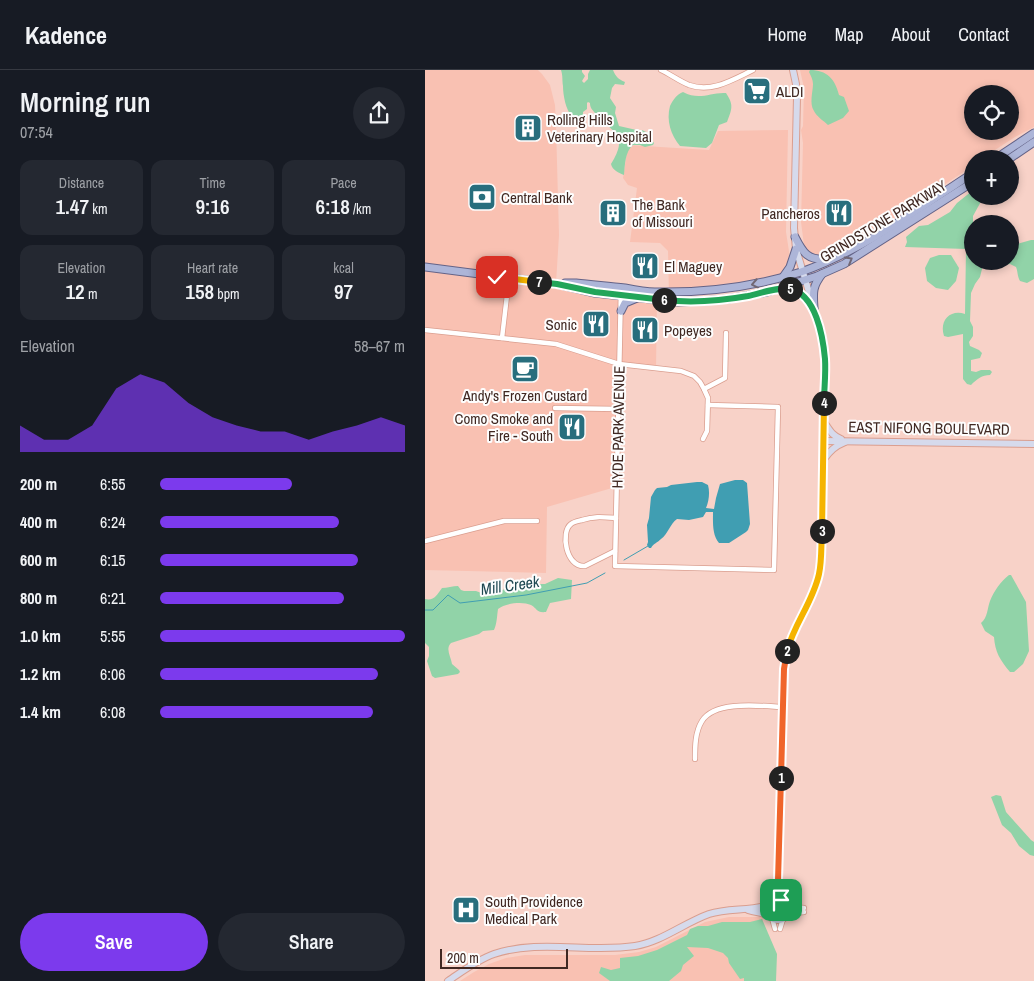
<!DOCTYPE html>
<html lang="en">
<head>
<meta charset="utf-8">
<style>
  :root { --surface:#171b24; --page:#242831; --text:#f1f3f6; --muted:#9ea1a6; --line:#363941; --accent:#7c3aed }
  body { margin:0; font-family:"Archivo Narrow",sans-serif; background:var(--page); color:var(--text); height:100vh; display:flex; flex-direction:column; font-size:19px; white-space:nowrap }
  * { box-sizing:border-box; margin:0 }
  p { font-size:16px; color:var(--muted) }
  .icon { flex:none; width:28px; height:28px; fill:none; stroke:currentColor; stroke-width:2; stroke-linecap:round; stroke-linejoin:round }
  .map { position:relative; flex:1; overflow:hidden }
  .details { display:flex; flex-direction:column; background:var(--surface); width:425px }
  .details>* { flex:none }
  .fabs { position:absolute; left:539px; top:15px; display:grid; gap:10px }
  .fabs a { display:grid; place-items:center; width:55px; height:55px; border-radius:50%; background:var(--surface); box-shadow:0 2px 8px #0003; font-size:25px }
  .scale { position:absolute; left:15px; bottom:12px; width:128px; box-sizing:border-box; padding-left:5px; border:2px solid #402822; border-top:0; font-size:14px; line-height:18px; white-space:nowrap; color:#402822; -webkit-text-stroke:4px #fdfdfd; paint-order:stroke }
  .pin { position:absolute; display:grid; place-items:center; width:42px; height:42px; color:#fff; margin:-21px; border-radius:10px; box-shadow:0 2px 8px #0006 }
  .km { position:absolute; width:25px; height:25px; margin:-12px; border-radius:50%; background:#222; color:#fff; font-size:14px; line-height:25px; text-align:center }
  .round { display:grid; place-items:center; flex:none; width:52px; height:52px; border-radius:26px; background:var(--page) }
  .overview { display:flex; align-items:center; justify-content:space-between; height:85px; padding:0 20px }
  h1 { font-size:28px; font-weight:600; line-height:38px }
  .stats { display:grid; grid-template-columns:repeat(3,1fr); gap:8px; height:85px; padding:5px 20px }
  .stats div { display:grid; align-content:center; border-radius:12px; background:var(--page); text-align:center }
  .stats b { font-size:21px; font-weight:600 }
  .stats small { font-size:14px; font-weight:400 }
  .stats p { font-size:14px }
  .chart { height:140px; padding:10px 20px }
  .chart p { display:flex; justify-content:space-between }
  .chart svg { width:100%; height:90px; margin-top:5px; fill:var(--accent); opacity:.7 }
  .button { display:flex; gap:10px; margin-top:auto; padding:10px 20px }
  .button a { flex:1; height:58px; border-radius:30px; background:var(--accent); color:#fff; font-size:20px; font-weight:600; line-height:58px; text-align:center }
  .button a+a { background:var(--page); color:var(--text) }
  ul { padding:0 20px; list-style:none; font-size:16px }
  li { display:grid; grid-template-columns:80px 60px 1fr; align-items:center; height:38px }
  li i { height:12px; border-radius:6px; background:var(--accent) }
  header { display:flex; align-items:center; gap:30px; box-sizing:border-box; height:70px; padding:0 25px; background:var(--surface); border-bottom:1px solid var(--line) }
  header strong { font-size:24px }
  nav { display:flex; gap:28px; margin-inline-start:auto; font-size:18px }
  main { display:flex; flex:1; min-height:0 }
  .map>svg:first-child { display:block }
  .built { fill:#f9c1b2; fill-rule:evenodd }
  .green { fill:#91d3a8 }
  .water { fill:#409eb2 }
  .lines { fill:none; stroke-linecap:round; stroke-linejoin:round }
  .stream { stroke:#409eb2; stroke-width:1 }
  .street-casing { stroke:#da9e8f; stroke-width:6 }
  .secondary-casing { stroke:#da9e8f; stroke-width:8 }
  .primary-casing { stroke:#646387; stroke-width:9 }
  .street { stroke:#fff; stroke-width:4.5 }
  .secondary { stroke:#d6daec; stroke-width:6 }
  .primary { stroke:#adb5d8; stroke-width:7 }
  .oneway { stroke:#716774 }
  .split-1-casing { stroke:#fff; stroke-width:10 }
  .split-2-casing { stroke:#fff; stroke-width:10 }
  .split-3-casing { stroke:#fff; stroke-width:10 }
  .split-4-casing { stroke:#fff; stroke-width:10 }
  .split-5-casing { stroke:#fff; stroke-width:10 }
  .split-6-casing { stroke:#fff; stroke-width:10 }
  .split-7-casing { stroke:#fff; stroke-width:10 }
  .split-8-casing { stroke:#fff; stroke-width:10 }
  .split-1 { stroke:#f0652b; stroke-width:6 }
  .split-2 { stroke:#f0652b; stroke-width:6 }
  .split-3 { stroke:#f5b400; stroke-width:6 }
  .split-4 { stroke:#f5b400; stroke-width:6 }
  .split-5 { stroke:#22a559; stroke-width:6 }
  .split-6 { stroke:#22a559; stroke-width:6 }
  .split-7 { stroke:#22a559; stroke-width:6 }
  .split-8 { stroke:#f5b400; stroke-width:6 }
  .labels { text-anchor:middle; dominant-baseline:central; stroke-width:4; stroke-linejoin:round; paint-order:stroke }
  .poi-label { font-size:15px; fill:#402822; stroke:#fdfdfd; text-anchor:start }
  .street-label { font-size:15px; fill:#402822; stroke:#fdfdfd }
  .water-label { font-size:16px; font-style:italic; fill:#1f4852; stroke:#fdfdfd }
</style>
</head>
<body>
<header>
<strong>Kadence</strong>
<nav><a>Home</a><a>Map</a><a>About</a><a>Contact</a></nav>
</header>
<main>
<section class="details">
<div class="overview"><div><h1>Morning run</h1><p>07:54</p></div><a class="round"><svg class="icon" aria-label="share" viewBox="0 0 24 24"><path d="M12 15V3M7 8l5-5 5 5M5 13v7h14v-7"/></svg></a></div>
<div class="stats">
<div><p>Distance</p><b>1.47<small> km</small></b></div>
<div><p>Time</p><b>9:16</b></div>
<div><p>Pace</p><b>6:18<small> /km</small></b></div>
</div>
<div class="stats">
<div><p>Elevation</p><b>12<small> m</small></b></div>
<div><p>Heart rate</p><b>158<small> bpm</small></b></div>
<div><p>kcal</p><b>97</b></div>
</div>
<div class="chart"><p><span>Elevation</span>58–67 m</p>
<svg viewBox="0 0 160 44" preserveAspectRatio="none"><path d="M0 44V31L10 38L20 38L30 31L40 13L50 6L60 10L70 20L80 27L90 31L100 34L110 34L120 38L130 34L140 31L150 27L160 31V44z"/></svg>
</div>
<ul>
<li><b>200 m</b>6:55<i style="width:54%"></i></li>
<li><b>400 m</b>6:24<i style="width:73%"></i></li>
<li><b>600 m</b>6:15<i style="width:81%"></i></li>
<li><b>800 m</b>6:21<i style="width:75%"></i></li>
<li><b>1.0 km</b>5:55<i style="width:100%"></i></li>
<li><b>1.2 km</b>6:06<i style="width:89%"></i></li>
<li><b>1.4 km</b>6:08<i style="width:87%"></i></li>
</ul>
<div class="button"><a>Save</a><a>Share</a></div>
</section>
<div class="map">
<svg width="609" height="911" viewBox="0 0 609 911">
  <rect width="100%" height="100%" fill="#f8d2c8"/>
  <g class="built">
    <path d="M0 0H113L117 4 125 15 130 35 131 56 134 165 131 213 232 226 231 299 197 296 194 418H187L122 437 121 503 0 500Z"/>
    <path d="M375 0H609V57L590 67 556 89H548L547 95 537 103 464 151 447 159 431 168 399 184 393 185 387 184 379 175 376 152 378 73 376 60 378 56 379 18ZM548 24H585V61H548Z"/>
    <path d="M363 60 361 162 368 207 335 216 289 224 244 226 243 181 235 173 205 172 212 118 203 115 198 108 203 75 284 80 293 61Z"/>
    <path d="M304 847H338L339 911H35L49 902 64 894 81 888 100 885H190L214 882 231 877 280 852Z"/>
  </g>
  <g class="green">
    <path d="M136 0H157V2L160 6 157 11 159 13 163 9V4L165 0H188C191 7 193 9 200 12L199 15 190 14 187 18 185 28 191 37 190 43 194 56 216 61 217 60 225 64V68L229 73 228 75 220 77 215 75H208C200 82 200 94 199 105 194 103 187 100 186 94 205 64 187 63 170 43 167 39 165 38 165 33L163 32 162 33V39L158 42V46L157 48 147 47C141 40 138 26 138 16 137 10 138 6 136 0Z"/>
    <path d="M385 0C402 0 410 9 414 25L419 27 424 41 418 48 403 55C399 51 391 46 389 41 384 34 388 21 388 14 388 10 386 6 384 2Z"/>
    <path d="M258 22C275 31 285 22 301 23 309 35 307 39 302 52L294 55 287 73 281 78 255 76C246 65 241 51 245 36 248 30 252 24 258 22Z"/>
    <path d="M547 121 548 126H559L548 146V191H559L555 207 550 214 546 223 545 251 548 257V266L544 272 545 276 554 280 557 283 555 288 546 290V301L551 302 556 300H565L567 302 565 305C557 305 552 309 546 315L542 314 538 309V264L523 267 519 266C514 251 525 239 540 244L541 179 480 177 482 172 481 167 494 156 503 155 525 142 532 133Z"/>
    <path d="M606 170H609V209L602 213 595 211C592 205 593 202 591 197L585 194 580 195 578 191H585V174H592Z"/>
    <path d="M514 185H526L534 198 531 211 523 220 511 218 502 211 500 198 505 188Z"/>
    <path d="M584 505H586L601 532 604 581 598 594 589 602H585C575 590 570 582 569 567L560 561 556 553C563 547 562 539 565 531 569 521 576 511 584 505Z"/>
    <path d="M133 508 147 510 146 529 125 533 121 542C111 543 113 539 106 535 98 531 80 533 73 539 72 545 72 554 69 560L58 561 54 564 26 573C20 579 26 587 27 594L34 600 35 602 33 604 10 608 7 606 2 591 4 586V577L0 573V529C9 531 12 525 17 518 22 518 28 516 33 516L36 520 39 521H51L59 524 66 523 99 514H120Z"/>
    <path d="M571 725 576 726 581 742 606 770 609 772V786L605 785 594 776 586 763 577 755 566 727Z"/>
    <path d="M337 849 352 884 351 911H319V908L315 909 304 893 303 888 298 883 283 878 262 877 269 886 258 895 256 901 244 911H185L174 903 176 897 186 900 195 898V888L213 886 232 880 262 865 265 859 273 856H283L297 852H325Z"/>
  </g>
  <path class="water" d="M310 410H318L322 413 325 454 323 460 321 462 304 473H294C287 465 288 452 288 442H281L278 447 264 450 252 449C245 454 243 464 236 469 232 473 229 473 226 478H224L222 475 223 472 222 455 224 448 226 427 230 420 232 418 242 417 246 415 272 412H277L283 415C285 422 284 431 281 438L289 439 291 428 295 414Z"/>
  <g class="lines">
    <g class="stream">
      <path d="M199 490 223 476"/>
      <path d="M0 540H8L23 525 35 533 101 525 162 513 180 503"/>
    </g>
    <defs>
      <g id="street">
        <path d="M236 0C245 4 254 11 264 15 287 23 307 10 328 0"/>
        <path d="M196 218 190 496 349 500 353 337 283 335"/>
        <path d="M0 260 131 274 194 294 256 301 269 306 275 312 279 319 283 328 282 361 278 369"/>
        <path d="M77 268 84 208"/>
        <path d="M279 319 300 308 301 263"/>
        <path d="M130 338 194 339"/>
        <path d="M0 471 79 451H112"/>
        <path d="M190 481 160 496C141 498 135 462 146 454 148 452 153 451 157 450 170 446 177 447 191 448"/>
        <path d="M270 689C270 677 270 662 277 651 290 630 336 636 358 637"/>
        <path d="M362 835 369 837 379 838"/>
        <path d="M362 844 379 842"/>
        <path d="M347 848 350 859"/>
        <path d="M355 859 358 849"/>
      </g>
      <g id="secondary">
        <path d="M399 352C404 359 407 366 416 369"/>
        <path d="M399 371 609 374"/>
        <path d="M399 389C405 381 410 376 420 372"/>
        <path d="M353 810 359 831"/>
        <circle cx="353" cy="840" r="10"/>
        <path d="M349 831 353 810 359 599 365 570 389 521 394 505 396 489 400 290 397 265 371 179 369 158 372 27 371 14 368 0"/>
        <path d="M323 840C331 843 338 842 345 846"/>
        <path d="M23 911C38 901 52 890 69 884 113 869 165 883 210 876 236 872 259 853 284 844 303 838 324 841 344 835"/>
      </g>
      <g id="primary">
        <path d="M570 89 609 63"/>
        <path d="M584 89 609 72"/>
        <path d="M370 167C378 183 383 191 403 189"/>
        <path d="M0 197 132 214 170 223 253 232 277 231 303 229 342 222 392 206 419 194 548 112"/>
        <path d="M358 207 365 197 371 179"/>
        <path d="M140 213H151C167 215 184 216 200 218 210 220 220 222 230 222 280 223 329 217 376 202 437 181 494 138 548 103"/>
        <path d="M357 218C374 220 379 225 389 239"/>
        <path d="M389 238C388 223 387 217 397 204"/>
        <path d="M196 241 200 233 212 228"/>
      </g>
    </defs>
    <use href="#street" class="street-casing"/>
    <use href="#secondary" class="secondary-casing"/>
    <use href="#primary" class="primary-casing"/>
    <use href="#street" class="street"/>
    <use href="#secondary" class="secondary"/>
    <use href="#primary" class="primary"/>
  </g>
  <defs><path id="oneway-chevron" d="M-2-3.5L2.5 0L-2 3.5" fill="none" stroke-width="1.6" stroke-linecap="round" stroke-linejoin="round" transform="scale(1.25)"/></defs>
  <g class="oneway">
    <use href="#oneway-chevron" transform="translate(424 190) rotate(-30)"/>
    <use href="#oneway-chevron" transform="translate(330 214) rotate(169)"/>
  </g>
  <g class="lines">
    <defs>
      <path id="split-1" d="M356 830 359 832 353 810 356 708"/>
      <path id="split-2" d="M356 708 359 599 362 581"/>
      <path id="split-3" d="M362 581C369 554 388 532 394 504 397 490 396 475 397 461"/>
      <path id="split-4" d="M397 461 399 333"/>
      <path id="split-5" d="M365 219C391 224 398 267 400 289 401 304 399 319 399 333"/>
      <path id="split-6" d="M239 230C267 233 295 231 323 226 337 223 351 217 365 219"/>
      <path id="split-7" d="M114 212 132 214 170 222 239 230"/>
      <path id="split-8" d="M72 207 114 212"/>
    </defs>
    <use href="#split-1" class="split-1-casing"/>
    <use href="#split-2" class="split-2-casing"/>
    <use href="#split-3" class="split-3-casing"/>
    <use href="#split-4" class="split-4-casing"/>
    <use href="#split-5" class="split-5-casing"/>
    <use href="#split-6" class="split-6-casing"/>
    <use href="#split-7" class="split-7-casing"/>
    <use href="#split-8" class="split-8-casing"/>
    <use href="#split-1" class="split-1"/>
    <use href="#split-2" class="split-2"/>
    <use href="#split-3" class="split-3"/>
    <use href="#split-4" class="split-4"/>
    <use href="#split-5" class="split-5"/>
    <use href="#split-6" class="split-6"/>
    <use href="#split-7" class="split-7"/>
    <use href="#split-8" class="split-8"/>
  </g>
  <defs>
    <symbol id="supermarket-square" viewBox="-11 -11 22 22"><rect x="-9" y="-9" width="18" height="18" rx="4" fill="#286e7d" stroke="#fdfdfd"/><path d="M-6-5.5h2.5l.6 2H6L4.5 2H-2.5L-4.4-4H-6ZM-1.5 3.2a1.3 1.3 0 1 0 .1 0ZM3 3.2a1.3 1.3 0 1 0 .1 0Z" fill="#fff"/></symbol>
    <symbol id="building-square" viewBox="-11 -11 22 22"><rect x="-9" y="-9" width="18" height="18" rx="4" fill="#286e7d" stroke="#fdfdfd"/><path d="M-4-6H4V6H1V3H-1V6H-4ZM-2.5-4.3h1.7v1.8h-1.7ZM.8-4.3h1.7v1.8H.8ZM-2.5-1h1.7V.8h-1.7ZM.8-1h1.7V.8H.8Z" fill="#fff"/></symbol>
    <symbol id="bank-square" viewBox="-11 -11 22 22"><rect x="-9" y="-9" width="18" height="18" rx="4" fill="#286e7d" stroke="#fdfdfd"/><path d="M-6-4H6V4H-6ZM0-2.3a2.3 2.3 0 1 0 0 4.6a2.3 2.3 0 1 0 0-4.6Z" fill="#fff"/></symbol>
    <symbol id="restaurant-square" viewBox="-11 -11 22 22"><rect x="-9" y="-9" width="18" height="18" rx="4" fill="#286e7d" stroke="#fdfdfd"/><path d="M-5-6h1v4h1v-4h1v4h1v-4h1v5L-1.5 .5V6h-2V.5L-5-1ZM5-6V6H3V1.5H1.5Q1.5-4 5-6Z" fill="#fff"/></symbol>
    <symbol id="cafe-square" viewBox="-11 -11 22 22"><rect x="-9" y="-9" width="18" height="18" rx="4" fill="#286e7d" stroke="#fdfdfd"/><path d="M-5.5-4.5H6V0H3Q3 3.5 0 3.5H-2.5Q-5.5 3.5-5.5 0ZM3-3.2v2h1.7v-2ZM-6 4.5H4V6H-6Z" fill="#fff"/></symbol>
    <symbol id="hospital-square" viewBox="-11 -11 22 22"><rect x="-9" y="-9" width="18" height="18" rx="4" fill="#286e7d" stroke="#fdfdfd"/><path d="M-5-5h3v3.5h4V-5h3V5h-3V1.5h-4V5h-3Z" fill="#fff"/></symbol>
  </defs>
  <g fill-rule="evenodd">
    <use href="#supermarket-square" x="316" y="5" width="32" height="32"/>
    <use href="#building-square" x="87" y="42" width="32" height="32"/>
    <use href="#bank-square" x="41" y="111" width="32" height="32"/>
    <use href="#building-square" x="172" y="127" width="32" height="32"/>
    <use href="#restaurant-square" x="398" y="127" width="32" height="32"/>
    <use href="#restaurant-square" x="204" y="180" width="32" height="32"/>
    <use href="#restaurant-square" x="155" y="238" width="32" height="32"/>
    <use href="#restaurant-square" x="204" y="244" width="32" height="32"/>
    <use href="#cafe-square" x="84" y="283" width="32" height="32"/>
    <use href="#restaurant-square" x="131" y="341" width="32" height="32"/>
    <use href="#hospital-square" x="25" y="824" width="32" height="32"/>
  </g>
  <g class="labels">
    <g class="poi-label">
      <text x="351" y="21">ALDI</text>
      <text x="122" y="49">Rolling Hills<tspan x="122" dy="17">Veterinary Hospital</tspan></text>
      <text x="76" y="127">Central Bank</text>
      <text x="207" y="134">The Bank<tspan x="207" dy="17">of Missouri</tspan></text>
      <text x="395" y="143" text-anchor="end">Pancheros</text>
      <text x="239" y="196">El Maguey</text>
      <text x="152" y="254" text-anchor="end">Sonic</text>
      <text x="239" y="260">Popeyes</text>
      <text x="100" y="325" text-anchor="middle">Andy's Frozen Custard</text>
      <text x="128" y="348" text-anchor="end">Como Smoke and<tspan x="128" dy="17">Fire - South</tspan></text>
      <text x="60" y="831">South Providence<tspan x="60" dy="17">Medical Park</tspan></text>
    </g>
    <g class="street-label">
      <text transform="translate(458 151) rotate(-31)">GRINDSTONE PARKWAY</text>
      <text transform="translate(193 357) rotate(-89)">HYDE PARK AVENUE</text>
      <text transform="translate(504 358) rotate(1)">EAST NIFONG BOULEVARD</text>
    </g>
    <g class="water-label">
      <text transform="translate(85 515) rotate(-8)">Mill Creek</text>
    </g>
  </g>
</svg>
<div class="fabs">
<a><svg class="icon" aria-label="locate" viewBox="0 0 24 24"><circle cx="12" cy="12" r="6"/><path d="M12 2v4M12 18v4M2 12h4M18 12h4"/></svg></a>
<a>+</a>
<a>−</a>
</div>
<div class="scale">200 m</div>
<div class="pin" style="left:356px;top:830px;background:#1e9e55"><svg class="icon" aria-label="arrive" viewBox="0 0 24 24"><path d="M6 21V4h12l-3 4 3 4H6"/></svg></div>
<div class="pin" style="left:72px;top:207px;background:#d93025"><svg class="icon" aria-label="check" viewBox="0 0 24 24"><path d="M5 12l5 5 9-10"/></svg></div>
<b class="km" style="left:356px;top:708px">1</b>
<b class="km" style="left:362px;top:581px">2</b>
<b class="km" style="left:397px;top:461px">3</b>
<b class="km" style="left:399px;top:333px">4</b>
<b class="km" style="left:365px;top:219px">5</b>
<b class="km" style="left:239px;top:230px">6</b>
<b class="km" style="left:114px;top:212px">7</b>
</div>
</main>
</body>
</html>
